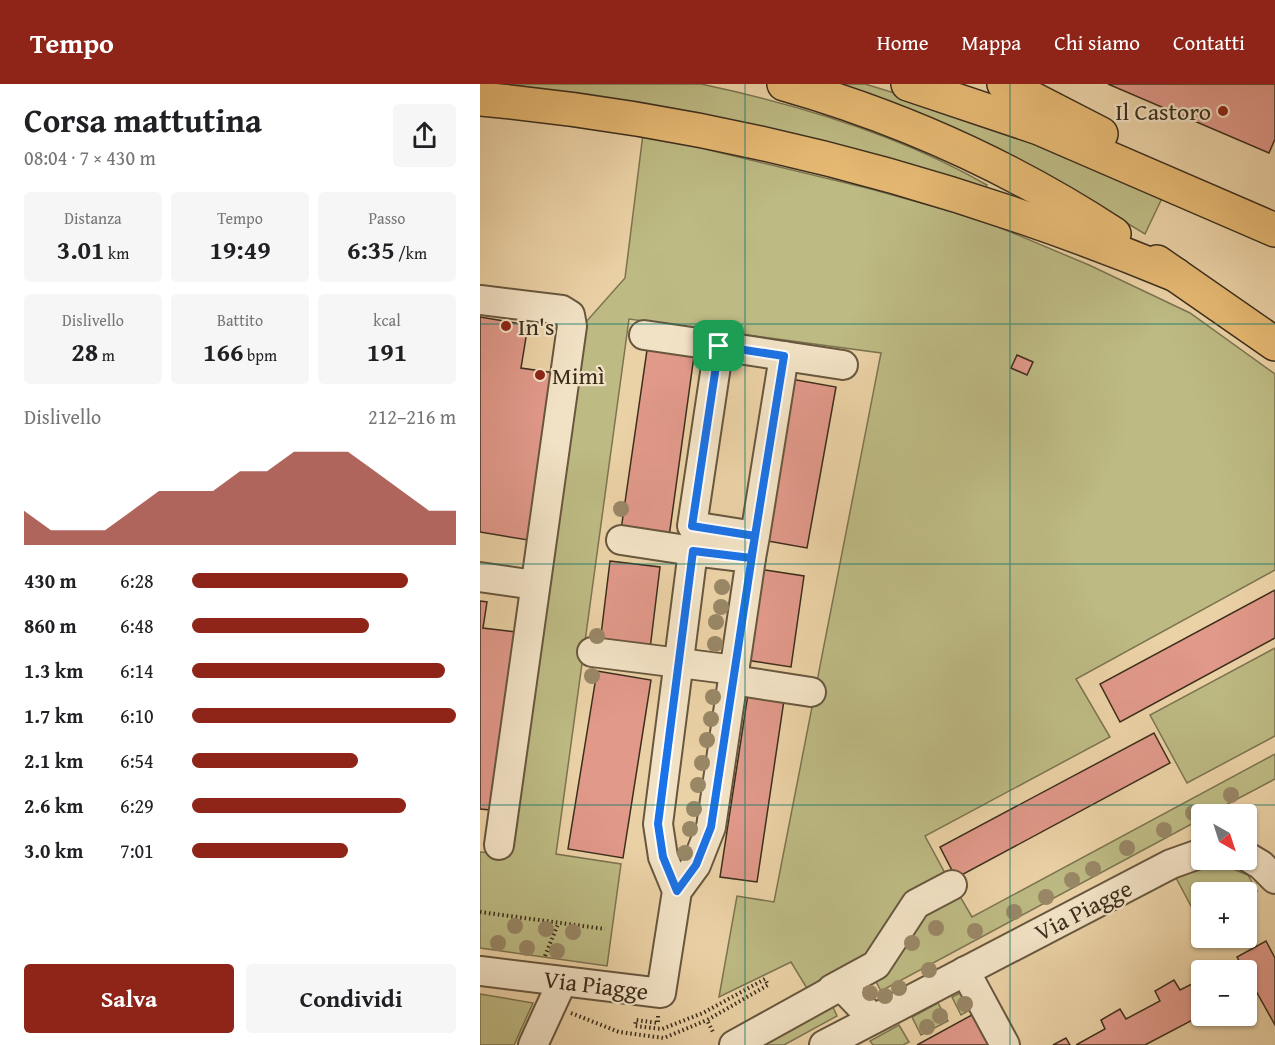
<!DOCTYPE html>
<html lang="it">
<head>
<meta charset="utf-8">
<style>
  :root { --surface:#fff; --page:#f6f6f6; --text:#202124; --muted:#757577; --accent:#8f2418 }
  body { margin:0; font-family:"Gentium Book Plus",serif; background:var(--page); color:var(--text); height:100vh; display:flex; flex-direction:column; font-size:22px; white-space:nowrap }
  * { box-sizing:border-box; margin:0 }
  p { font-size:20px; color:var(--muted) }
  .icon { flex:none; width:33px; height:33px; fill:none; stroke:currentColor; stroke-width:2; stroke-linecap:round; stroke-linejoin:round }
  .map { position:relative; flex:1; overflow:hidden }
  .drawer { display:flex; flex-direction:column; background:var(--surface); width:480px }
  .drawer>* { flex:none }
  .needle { width:39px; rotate:141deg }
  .buttons { position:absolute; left:711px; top:720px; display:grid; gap:12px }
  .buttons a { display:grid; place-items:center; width:66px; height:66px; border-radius:6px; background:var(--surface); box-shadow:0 2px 4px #0004; font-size:30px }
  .pin { position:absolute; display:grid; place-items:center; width:51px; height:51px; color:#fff; margin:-26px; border-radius:12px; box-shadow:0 3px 9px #0006 }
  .round { display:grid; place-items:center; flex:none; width:63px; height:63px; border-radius:6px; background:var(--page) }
  .head { display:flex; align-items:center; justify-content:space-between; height:102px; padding:0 24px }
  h1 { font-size:33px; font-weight:700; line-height:45px }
  .figures { display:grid; grid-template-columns:repeat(3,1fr); gap:9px; height:102px; padding:6px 24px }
  .figures div { display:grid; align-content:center; border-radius:6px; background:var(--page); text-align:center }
  .figures b { font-size:26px; font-weight:700 }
  .figures small { font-size:16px; font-weight:400 }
  .figures p { font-size:16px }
  .chart { height:168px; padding:12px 24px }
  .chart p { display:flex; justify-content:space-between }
  .chart svg { width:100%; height:108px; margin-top:6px; fill:var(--accent); opacity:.7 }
  .button { display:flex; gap:12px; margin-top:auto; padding:12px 24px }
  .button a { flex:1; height:69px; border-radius:6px; background:var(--accent); color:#fff; font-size:24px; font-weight:700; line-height:69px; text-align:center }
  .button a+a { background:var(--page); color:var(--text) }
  ul { padding:0 24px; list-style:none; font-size:20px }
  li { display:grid; grid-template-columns:96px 72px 1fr; align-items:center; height:45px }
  li i { height:15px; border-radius:8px; background:var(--accent) }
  header { display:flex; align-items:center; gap:36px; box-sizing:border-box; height:84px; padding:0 30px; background:var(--accent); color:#fff }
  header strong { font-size:28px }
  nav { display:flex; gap:33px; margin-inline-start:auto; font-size:21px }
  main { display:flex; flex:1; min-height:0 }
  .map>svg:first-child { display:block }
  .green { fill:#bdba83; stroke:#7c7450; stroke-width:1.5 }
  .building { fill:#e1998a; stroke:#3c2e1c; stroke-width:1.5 }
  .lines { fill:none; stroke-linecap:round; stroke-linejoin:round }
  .minor-casing { stroke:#68573e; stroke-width:32 }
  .major-casing { stroke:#3c2e1c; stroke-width:36 }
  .path { stroke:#3c2e1c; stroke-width:4; stroke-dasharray:1.5 3; stroke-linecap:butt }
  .minor { stroke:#f2e2c5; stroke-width:28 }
  .major { stroke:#e6b973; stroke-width:33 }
  .tree { fill:#998766 }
  .route-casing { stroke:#fff; stroke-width:12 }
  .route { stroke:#1a73e8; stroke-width:8 }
  .grid { fill:none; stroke:#0f766e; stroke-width:1.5; stroke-opacity:0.55 }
  .poi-dot { fill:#8f2418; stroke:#f2e2c5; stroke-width:2 }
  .labels { text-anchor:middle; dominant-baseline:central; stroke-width:4.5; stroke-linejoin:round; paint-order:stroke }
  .poi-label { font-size:24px; fill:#3c2e1c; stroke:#f2e2c5; text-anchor:start }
  .street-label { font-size:24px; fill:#3c2e1c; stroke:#f2e2c5 }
</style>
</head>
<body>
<header>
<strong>Tempo</strong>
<nav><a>Home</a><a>Mappa</a><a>Chi siamo</a><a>Contatti</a></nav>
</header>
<main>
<section class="drawer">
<div class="head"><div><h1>Corsa mattutina</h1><p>08:04 · 7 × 430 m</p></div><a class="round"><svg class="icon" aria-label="share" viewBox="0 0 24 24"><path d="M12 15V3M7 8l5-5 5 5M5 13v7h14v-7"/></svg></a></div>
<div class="figures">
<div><p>Distanza</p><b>3.01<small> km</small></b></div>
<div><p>Tempo</p><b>19:49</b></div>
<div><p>Passo</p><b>6:35<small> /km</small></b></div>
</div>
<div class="figures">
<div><p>Dislivello</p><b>28<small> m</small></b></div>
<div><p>Battito</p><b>166<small> bpm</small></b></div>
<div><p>kcal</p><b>191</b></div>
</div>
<div class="chart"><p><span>Dislivello</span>212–216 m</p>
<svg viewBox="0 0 160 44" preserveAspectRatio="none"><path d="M0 44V30L10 38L20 38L30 38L40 30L50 22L60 22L70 22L80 14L90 14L100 6L110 6L120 6L130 14L140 22L150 30L160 30V44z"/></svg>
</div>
<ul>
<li><b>430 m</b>6:28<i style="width:82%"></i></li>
<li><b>860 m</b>6:48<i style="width:67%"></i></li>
<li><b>1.3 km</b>6:14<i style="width:96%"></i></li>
<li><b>1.7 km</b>6:10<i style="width:100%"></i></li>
<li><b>2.1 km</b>6:54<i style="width:63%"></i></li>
<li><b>2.6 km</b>6:29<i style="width:81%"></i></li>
<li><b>3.0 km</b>7:01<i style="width:59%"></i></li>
</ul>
<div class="button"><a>Salva</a><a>Condividi</a></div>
</section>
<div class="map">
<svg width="795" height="961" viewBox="0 0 795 961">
  <rect width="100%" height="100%" fill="#ebd2a6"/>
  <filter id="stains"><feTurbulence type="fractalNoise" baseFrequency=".00333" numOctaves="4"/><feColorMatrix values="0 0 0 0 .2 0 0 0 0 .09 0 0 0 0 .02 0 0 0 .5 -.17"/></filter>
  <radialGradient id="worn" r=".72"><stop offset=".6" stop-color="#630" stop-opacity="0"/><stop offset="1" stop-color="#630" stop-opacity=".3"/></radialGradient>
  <g class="green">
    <path d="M0 0H221C316 20 422 52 507 101L502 110Z"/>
    <path d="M340 0H385L454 21 684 110 665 150 567 91Z"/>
    <path d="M163 50 391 105 502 136 609 181 710 229 795 290V486L596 595 630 653 445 752 466 791 389 873 328 906 311 878 239 913 257 812 294 818 401 269 149 235 76 770 141 780 127 882 0 864V768L25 770 105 239 145 194Z"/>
    <path d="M795 564V652L707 699 670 631Z"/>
    <path d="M795 670V695L729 730H722L721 735 401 907 392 890 440 829 478 809 492 833Z"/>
    <path d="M743 781 768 791 777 807 767 812 766 808H722L721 836 719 837 695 792 723 782Z"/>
    <path d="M486 906 495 923 481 931 472 913Z"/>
    <path d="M0 910 53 919 34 961H0Z"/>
    <path d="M351 919 357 932 304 961H274Z"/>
    <path d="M458 919 468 937 441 951 432 933Z"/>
    <path d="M419 941 429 958 423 961H393L390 957Z"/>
  </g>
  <g class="building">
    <path d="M628 0H795V55L789 69Z"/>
    <path d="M0 233 48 241 41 284 75 289 48 456 0 448Z"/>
    <path d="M167 266 214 272 189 453 141 446Z"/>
    <path d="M537 271 553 278 547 291 531 284Z"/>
    <path d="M311 295 356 303 327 464 282 456Z"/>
    <path d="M130 477 180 483 170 565 120 559Z"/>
    <path d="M272 484 324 492 311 583 259 575Z"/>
    <path d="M795 506V554L640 638 620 600Z"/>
    <path d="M0 517 7 518 3 544 44 549 20 727 0 725Z"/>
    <path d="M117 587 171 596 143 774 88 765Z"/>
    <path d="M268 610 304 616 277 798 240 793Z"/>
    <path d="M674 649 690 679 476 794 460 763Z"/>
    <path d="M786 857 795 874V941L757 873Z"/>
    <path d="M722 895V931L665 961H596L625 945 621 936 640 925 646 935 680 917 675 907 694 896 700 906Z"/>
    <path d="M501 926 520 961H437Z"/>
    <path d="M586 954 590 961H573Z"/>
  </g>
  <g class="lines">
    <defs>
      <g id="minor">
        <path d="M0 216 82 226 90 231 92 242 19 761"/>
        <path d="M164 251 239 262"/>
        <path d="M304 272 363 281"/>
        <path d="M141 456 213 467"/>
        <path d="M271 474 275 452 304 272 239 262 212 442 275 452"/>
        <path d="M0 493 55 501"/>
        <path d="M112 568 255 586"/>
        <path d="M253 596 331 608"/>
        <path d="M766 772 781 781 795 795"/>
        <path d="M0 887 181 909 197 807 216 781 231 743 271 474 213 467 178 740 183 773 197 807"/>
        <path d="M485 887 525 961"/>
        <path d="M352 905 396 881 436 820 472 801"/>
        <path d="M53 961 82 898"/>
        <path d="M254 961 357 904 367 908 393 935"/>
        <path d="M344 961 691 780 722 769"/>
      </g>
      <g id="major">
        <path d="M304 0C420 33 533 84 634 150"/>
        <path d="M428 0 559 44 795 146"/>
        <path d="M524 0 621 50"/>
        <path d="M0 15C240 37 473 99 696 191"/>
        <path d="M677 178 795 260"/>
      </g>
    </defs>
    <use href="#minor" class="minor-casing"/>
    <use href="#major" class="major-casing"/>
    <g class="path">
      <path d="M0 828 125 845"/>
      <path d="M65 872 78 840"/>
      <path d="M91 929 139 948 184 954 227 936"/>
      <path d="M178 932V939L156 936 155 942 182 945 223 929 285 895 288 901 227 936 234 950"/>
    </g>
    <use href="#minor" class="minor"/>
    <use href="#major" class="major"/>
  </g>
  <g class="tree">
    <circle cx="141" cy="425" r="8"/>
    <circle cx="242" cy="503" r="8"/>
    <circle cx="241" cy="523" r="8"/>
    <circle cx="236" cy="538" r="8"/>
    <circle cx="117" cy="552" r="8"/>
    <circle cx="235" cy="560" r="8"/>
    <circle cx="112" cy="592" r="8"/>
    <circle cx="233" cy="613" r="8"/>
    <circle cx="231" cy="635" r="8"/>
    <circle cx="227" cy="656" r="8"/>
    <circle cx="222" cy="679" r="8"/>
    <circle cx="218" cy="701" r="8"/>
    <circle cx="751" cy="711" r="8"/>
    <circle cx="214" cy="725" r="8"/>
    <circle cx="713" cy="729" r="8"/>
    <circle cx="210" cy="745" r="8"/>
    <circle cx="684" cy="746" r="8"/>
    <circle cx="647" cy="764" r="8"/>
    <circle cx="205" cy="769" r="8"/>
    <circle cx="613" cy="785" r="8"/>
    <circle cx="592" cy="796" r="8"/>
    <circle cx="566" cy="813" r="8"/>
    <circle cx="534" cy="828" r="8"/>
    <circle cx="35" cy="842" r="8"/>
    <circle cx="456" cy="844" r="8"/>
    <circle cx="66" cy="845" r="8"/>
    <circle cx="495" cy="847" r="8"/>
    <circle cx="93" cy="848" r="8"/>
    <circle cx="18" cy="859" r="8"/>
    <circle cx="432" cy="859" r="8"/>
    <circle cx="47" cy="864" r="8"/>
    <circle cx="77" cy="867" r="8"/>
    <circle cx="449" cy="886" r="8"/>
    <circle cx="419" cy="904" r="8"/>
    <circle cx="390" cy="909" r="8"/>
    <circle cx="405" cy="912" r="8"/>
    <circle cx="485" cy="920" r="8"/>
    <circle cx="460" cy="932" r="8"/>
    <circle cx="447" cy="943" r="8"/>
  </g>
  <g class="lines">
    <defs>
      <path id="route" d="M239 262 212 442 275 452 231 743 216 781 197 807 183 773 178 740 213 467 271 474 275 452 304 272 239 262"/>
    </defs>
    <use href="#route" class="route-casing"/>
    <use href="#route" class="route"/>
  </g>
  <path class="grid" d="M265 0V961M530 0V961M0 240H795M0 480H795M0 721H795"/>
  <g class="poi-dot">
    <circle cx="743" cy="27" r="6"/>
    <circle cx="26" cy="242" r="6"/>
    <circle cx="60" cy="291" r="6"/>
  </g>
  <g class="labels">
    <g class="poi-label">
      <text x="731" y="27" text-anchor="end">Il Castoro</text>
      <text x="38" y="242">In's</text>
      <text x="72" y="291">Mimì</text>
    </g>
    <g class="street-label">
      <text transform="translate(603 826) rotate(-27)">Via Piagge</text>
      <text transform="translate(116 901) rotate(7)">Via Piagge</text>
    </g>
  </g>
  <rect width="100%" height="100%" filter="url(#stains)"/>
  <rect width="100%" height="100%" fill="url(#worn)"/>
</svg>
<div class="buttons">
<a><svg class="needle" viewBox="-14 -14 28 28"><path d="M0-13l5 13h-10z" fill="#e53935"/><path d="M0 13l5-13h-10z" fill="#757577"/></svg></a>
<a>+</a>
<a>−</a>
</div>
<div class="pin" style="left:239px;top:262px;background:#1e9e55"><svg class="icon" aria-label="arrive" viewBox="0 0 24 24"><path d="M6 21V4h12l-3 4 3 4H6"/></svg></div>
</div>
</main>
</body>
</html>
